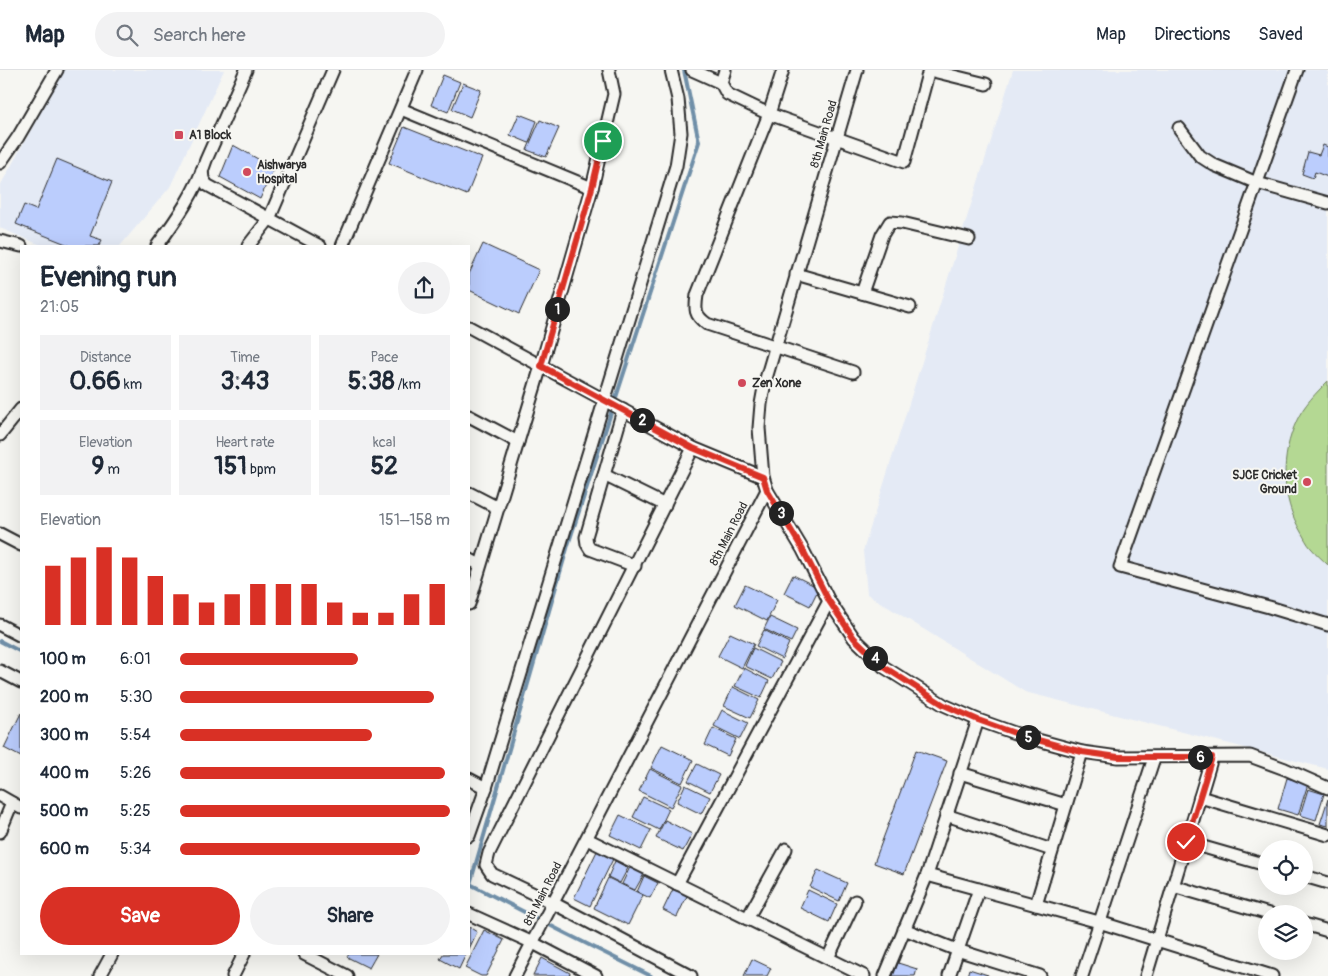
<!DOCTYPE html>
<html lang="en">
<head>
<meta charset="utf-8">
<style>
  :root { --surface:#fff; --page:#f2f2f3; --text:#1f2937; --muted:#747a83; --line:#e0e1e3; --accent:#d93025 }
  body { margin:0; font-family:Pangolin,sans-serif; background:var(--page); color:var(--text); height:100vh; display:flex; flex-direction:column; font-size:19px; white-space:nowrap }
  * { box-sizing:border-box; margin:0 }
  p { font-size:16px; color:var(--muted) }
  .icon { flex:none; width:28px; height:28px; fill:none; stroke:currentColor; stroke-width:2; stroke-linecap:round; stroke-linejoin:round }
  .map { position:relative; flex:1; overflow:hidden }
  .drawer { position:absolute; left:20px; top:175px; width:450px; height:710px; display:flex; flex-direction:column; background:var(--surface); border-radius:0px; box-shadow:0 5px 20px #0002 }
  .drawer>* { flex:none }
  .buttons { position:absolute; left:1258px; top:770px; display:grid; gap:10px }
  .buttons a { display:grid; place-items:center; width:55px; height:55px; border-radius:50%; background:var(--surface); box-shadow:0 5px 20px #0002; font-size:25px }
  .pin { position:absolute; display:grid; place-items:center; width:42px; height:42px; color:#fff; margin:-21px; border:2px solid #fff; border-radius:50%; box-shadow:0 1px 5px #0007 }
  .km { position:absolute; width:25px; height:25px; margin:-12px; border-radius:50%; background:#222; color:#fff; font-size:14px; line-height:25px; text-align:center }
  .round { display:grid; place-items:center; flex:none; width:52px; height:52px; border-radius:26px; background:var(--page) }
  .head { display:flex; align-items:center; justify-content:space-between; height:85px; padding:0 20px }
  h1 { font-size:28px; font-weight:700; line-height:38px }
  .figures { display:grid; grid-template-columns:repeat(3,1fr); gap:8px; height:85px; padding:5px 20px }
  .figures div { display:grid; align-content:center; border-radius:0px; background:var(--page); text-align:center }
  .figures b { font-size:25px; font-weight:700 }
  .figures small { font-size:14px; font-weight:400 }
  .figures p { font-size:14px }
  .chart { height:140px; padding:10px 20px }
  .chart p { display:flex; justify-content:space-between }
  .chart svg { width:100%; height:90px; margin-top:5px; stroke:var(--accent); stroke-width:6 }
  .button { display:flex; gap:10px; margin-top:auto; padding:10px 20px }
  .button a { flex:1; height:58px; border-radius:30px; background:var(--accent); color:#fff; font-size:20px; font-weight:700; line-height:58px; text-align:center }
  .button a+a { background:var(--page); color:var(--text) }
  ul { padding:0 20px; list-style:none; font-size:16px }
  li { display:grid; grid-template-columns:80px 60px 1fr; align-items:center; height:38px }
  li i { height:12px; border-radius:6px; background:var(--accent) }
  header { display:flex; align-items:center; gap:30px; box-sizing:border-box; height:70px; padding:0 25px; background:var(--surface); border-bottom:1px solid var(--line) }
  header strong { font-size:24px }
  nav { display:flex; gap:28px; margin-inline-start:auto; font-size:18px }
  .search { width:350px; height:45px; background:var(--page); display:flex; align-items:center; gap:12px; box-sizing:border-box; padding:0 18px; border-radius:28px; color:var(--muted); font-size:19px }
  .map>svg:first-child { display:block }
  .built { fill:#e4eaf5 }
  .garden { fill:#b4d893; stroke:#70825f }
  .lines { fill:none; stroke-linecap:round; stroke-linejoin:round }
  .stream { stroke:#6f8fa8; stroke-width:4 }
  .building { fill:#bbcdfd; stroke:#2b2b2b }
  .minor-casing { stroke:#2b2b2b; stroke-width:15 }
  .minor { stroke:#f6f6f2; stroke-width:11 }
  .route-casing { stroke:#fff; stroke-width:10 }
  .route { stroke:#d93025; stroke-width:6 }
  .poi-dot { fill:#d1495b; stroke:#f6f6f2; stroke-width:2 }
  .labels { text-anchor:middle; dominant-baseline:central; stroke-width:4; stroke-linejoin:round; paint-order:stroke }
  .street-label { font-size:12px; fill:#2b2b2b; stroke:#f6f6f2 }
  .poi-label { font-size:12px; font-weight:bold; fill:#2b2b2b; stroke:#f6f6f2; text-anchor:start }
</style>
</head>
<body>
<header>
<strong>Map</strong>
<div class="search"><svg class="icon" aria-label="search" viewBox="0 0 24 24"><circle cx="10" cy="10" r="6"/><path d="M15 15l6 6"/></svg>Search here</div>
<nav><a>Map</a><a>Directions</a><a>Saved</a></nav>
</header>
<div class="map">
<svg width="1328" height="906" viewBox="0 0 1328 906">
  <rect width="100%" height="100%" fill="#f6f6f2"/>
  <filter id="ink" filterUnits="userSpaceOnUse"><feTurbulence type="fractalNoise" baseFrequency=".02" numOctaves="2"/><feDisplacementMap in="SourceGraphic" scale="10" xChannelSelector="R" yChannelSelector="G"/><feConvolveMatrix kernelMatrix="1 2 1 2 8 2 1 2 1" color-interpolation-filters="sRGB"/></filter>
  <g filter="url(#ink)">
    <g class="built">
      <path d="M64 0H224L170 117 120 176H43L0 158V116Z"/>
      <path d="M1013 0H1328V699L1025 622 867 524 863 481Z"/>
    </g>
    <path class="garden" d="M1328 311V495C1322 489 1316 484 1311 478 1307 474 1304 467 1301 462 1281 428 1280 386 1297 350 1304 335 1316 323 1328 311Z"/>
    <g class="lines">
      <g class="stream">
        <path d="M0 571 21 582"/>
        <path d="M651 906 563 862 470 814 568 475 699 72 684 0"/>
      </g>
    </g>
    <g class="building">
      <path d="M443 5 460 12 448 42 431 35Z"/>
      <path d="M463 13 481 20 470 47 452 39Z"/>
      <path d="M519 44 537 51 529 73 510 65Z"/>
      <path d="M540 50 559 58 546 87 527 80Z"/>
      <path d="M404 57 482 88 467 125 389 93Z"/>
      <path d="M233 75 274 98 260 129 220 107Z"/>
      <path d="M1323 75 1328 77V107L1315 102 1313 108 1302 104 1308 82 1319 85Z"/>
      <path d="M57 89 112 112 90 166 102 170 99 176H71L16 154 24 135 36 140Z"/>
      <path d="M483 174 539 200 519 244 469 220V204Z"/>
      <path d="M793 505 819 518 810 536 784 523Z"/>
      <path d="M745 515 777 530 767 551 735 535Z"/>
      <path d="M770 547 797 560 791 572 764 559Z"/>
      <path d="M764 560 789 573 782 589 756 576Z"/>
      <path d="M730 563 754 574 742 598 718 586Z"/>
      <path d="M753 578 781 592 772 609 745 596Z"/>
      <path d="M744 598 769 611 761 628 735 616Z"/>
      <path d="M733 617 759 630 750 648 724 636Z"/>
      <path d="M722 640 748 653 740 669 714 656Z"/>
      <path d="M21 643V687L4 678Z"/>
      <path d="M713 658 736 669 728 686 705 675Z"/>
      <path d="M662 675 693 690 682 713 651 698Z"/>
      <path d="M916 680 947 691 904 804 874 793Z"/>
      <path d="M697 694 719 705 710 722 688 711Z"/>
      <path d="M650 699 682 715 671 737 639 721Z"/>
      <path d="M1287 708 1308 714 1298 745 1278 739Z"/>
      <path d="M685 715 710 727 701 744 677 732Z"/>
      <path d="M1308 719 1324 724 1316 750 1300 745Z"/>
      <path d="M643 727 669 739 659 760 633 747Z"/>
      <path d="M1328 729V756L1320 754Z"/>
      <path d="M620 745 651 760 641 780 610 765Z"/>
      <path d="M665 750 692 764 683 781 656 768Z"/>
      <path d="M599 777 615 785 590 836 574 828Z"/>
      <path d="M615 791 628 798 620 813 608 807Z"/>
      <path d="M630 797 644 804 635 820 622 814Z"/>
      <path d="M818 800 847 813 839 831 810 817Z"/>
      <path d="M644 806 658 813 650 828 637 822Z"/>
      <path d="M608 808 643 825 628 855 594 838Z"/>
      <path d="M674 817 688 824 677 847 663 840Z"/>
      <path d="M808 820 837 834 829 852 800 838Z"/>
      <path d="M469 857 477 862 469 879Z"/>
      <path d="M484 860 504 870 486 906H481L465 898Z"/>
      <path d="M349 884H377L369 898 347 887Z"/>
      <path d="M443 884H466L459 899 440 889Z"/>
      <path d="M542 888 570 903 569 906H533Z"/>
      <path d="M752 889 771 898 767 906H744Z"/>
      <path d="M898 893 917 899 915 906H893Z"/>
      <path d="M969 899 988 905V906H967Z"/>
    </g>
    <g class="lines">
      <defs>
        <g id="minor">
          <path d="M692 0 721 13 727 24 769 44 904 92 929 0"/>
          <path d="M783 0 769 44 697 225C695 239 694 245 707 254L853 302"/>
          <path d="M857 0 765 312 761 334 759 358 763 407 767 420 803 480 829 531 854 568 884 597 944 635 978 650 1023 666 1082 682 1118 687 1250 686 1285 699 1328 718"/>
          <path d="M929 0 986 14"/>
          <path d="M1297 0 1120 497 1269 537 1328 555"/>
          <path d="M721 13 725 0"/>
          <path d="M401 39 592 118"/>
          <path d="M1179 58 1200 86 1214 95 1257 113 1328 133"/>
          <path d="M0 93 18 67 57 0"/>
          <path d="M202 100 203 109 207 115 320 176"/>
          <path d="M0 171 21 176"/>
          <path d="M157 176C176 150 196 122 206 90L246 0"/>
          <path d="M248 176 269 149 333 0"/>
          <path d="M342 176 417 0"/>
          <path d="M796 204 910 237"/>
          <path d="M862 223 882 165 890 152 902 153 969 169"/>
          <path d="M469 257 693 378 763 407"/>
          <path d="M623 340 586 467 587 474 590 479 635 496"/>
          <path d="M469 346 518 372"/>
          <path d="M0 365 21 339"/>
          <path d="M604 405 665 435"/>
          <path d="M469 423 498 438"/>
          <path d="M0 464 21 475"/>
          <path d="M469 489 480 495"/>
          <path d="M469 534 541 296 592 118 614 24 609 0"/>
          <path d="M0 555 21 566"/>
          <path d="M0 601 21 612"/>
          <path d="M960 703 1066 735"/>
          <path d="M469 709 486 718"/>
          <path d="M0 726 21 738"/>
          <path d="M1200 727 1328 765"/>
          <path d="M946 745 1052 780"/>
          <path d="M0 762 12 733"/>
          <path d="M469 766 486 718 676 96 681 63 678 29 671 0"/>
          <path d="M587 769 864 906"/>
          <path d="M1186 772 1266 795"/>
          <path d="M927 805 1099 852 1272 906"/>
          <path d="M1304 806 1328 813"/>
          <path d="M677 814 829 531"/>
          <path d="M1173 816 1269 844"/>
          <path d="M1036 835 1082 682"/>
          <path d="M469 844 533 873 596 906"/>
          <path d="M747 849 786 779"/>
          <path d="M1304 854 1328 861"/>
          <path d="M904 859 957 880 1040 906"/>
          <path d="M304 884 347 906"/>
          <path d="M828 888 855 831"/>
          <path d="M100 906 112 884"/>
          <path d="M233 906 244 884"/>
          <path d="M515 906 767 420"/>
          <path d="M691 906 553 833 492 804 486 795 489 783 693 378"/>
          <path d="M885 906 927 805 978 650"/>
          <path d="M949 906 979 819"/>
          <path d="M1082 906 1154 688"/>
          <path d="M1146 906 1212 687"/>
        </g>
      </defs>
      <use href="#minor" class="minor-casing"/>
      <use href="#minor" class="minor"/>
    </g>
  </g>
  <g class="lines" filter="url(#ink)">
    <defs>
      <path id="route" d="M603 71 592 118 541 296 693 378 763 407 767 420 803 480 829 531 854 568 884 597 944 635 978 650 1023 666 1082 682 1118 687H1212L1186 772"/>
    </defs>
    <use href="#route" class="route-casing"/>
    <use href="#route" class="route"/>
  </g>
  <g class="poi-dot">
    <rect x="174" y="60" width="10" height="10" rx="2.5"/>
    <circle cx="247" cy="102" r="5"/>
    <circle cx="742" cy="313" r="5"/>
    <circle cx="1307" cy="412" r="5"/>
  </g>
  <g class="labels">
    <g class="street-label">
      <text transform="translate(824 64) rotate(-74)">8th Main Road</text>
      <text transform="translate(729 464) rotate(-63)">8th Main Road</text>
      <text transform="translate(543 824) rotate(-63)">8th Main Road</text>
    </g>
    <g class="poi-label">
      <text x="189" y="65">A1 Block</text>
      <text x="257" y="95">Aishwarya<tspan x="257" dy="14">Hospital</tspan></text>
      <text x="752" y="313">Zen Xone</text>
      <text x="1297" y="405" text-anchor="end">SJCE Cricket<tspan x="1297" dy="14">Ground</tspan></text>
    </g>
  </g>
</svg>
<div class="buttons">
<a><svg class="icon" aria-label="locate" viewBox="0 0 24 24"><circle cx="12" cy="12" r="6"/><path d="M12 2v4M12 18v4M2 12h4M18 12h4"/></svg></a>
<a><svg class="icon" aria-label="layers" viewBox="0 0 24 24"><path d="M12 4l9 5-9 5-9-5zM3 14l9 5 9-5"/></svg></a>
</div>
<div class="pin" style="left:603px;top:71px;background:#1e9e55"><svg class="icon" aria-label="arrive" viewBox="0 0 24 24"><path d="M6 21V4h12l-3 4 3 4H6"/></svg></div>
<div class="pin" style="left:1186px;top:772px;background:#d93025"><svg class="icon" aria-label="check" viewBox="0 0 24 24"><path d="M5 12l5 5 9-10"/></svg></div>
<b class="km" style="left:557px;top:239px">1</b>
<b class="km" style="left:642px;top:350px">2</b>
<b class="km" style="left:781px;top:443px">3</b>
<b class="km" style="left:875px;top:588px">4</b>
<b class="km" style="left:1028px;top:667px">5</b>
<b class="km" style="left:1200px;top:687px">6</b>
<section class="drawer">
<div class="head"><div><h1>Evening run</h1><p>21:05</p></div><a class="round"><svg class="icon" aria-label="share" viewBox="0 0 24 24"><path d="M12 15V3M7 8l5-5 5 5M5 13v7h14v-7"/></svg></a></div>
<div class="figures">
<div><p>Distance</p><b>0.66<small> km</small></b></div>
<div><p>Time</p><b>3:43</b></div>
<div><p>Pace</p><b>5:38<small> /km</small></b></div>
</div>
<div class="figures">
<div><p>Elevation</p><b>9<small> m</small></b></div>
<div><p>Heart rate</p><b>151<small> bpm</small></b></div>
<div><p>kcal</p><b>52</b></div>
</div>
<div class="chart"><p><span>Elevation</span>151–158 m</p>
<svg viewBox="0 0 160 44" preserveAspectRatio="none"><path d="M5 44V15M15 44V11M25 44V6M35 44V11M45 44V20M55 44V29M65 44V33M75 44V29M85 44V24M95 44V24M105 44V24M115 44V33M125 44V38M135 44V38M145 44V29M155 44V24"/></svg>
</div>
<ul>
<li><b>100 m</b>6:01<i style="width:66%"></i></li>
<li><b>200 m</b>5:30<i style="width:94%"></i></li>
<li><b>300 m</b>5:54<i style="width:71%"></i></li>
<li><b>400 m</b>5:26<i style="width:98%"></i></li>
<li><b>500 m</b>5:25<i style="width:100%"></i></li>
<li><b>600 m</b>5:34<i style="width:89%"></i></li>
</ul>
<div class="button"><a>Save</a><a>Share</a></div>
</section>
</div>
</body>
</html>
